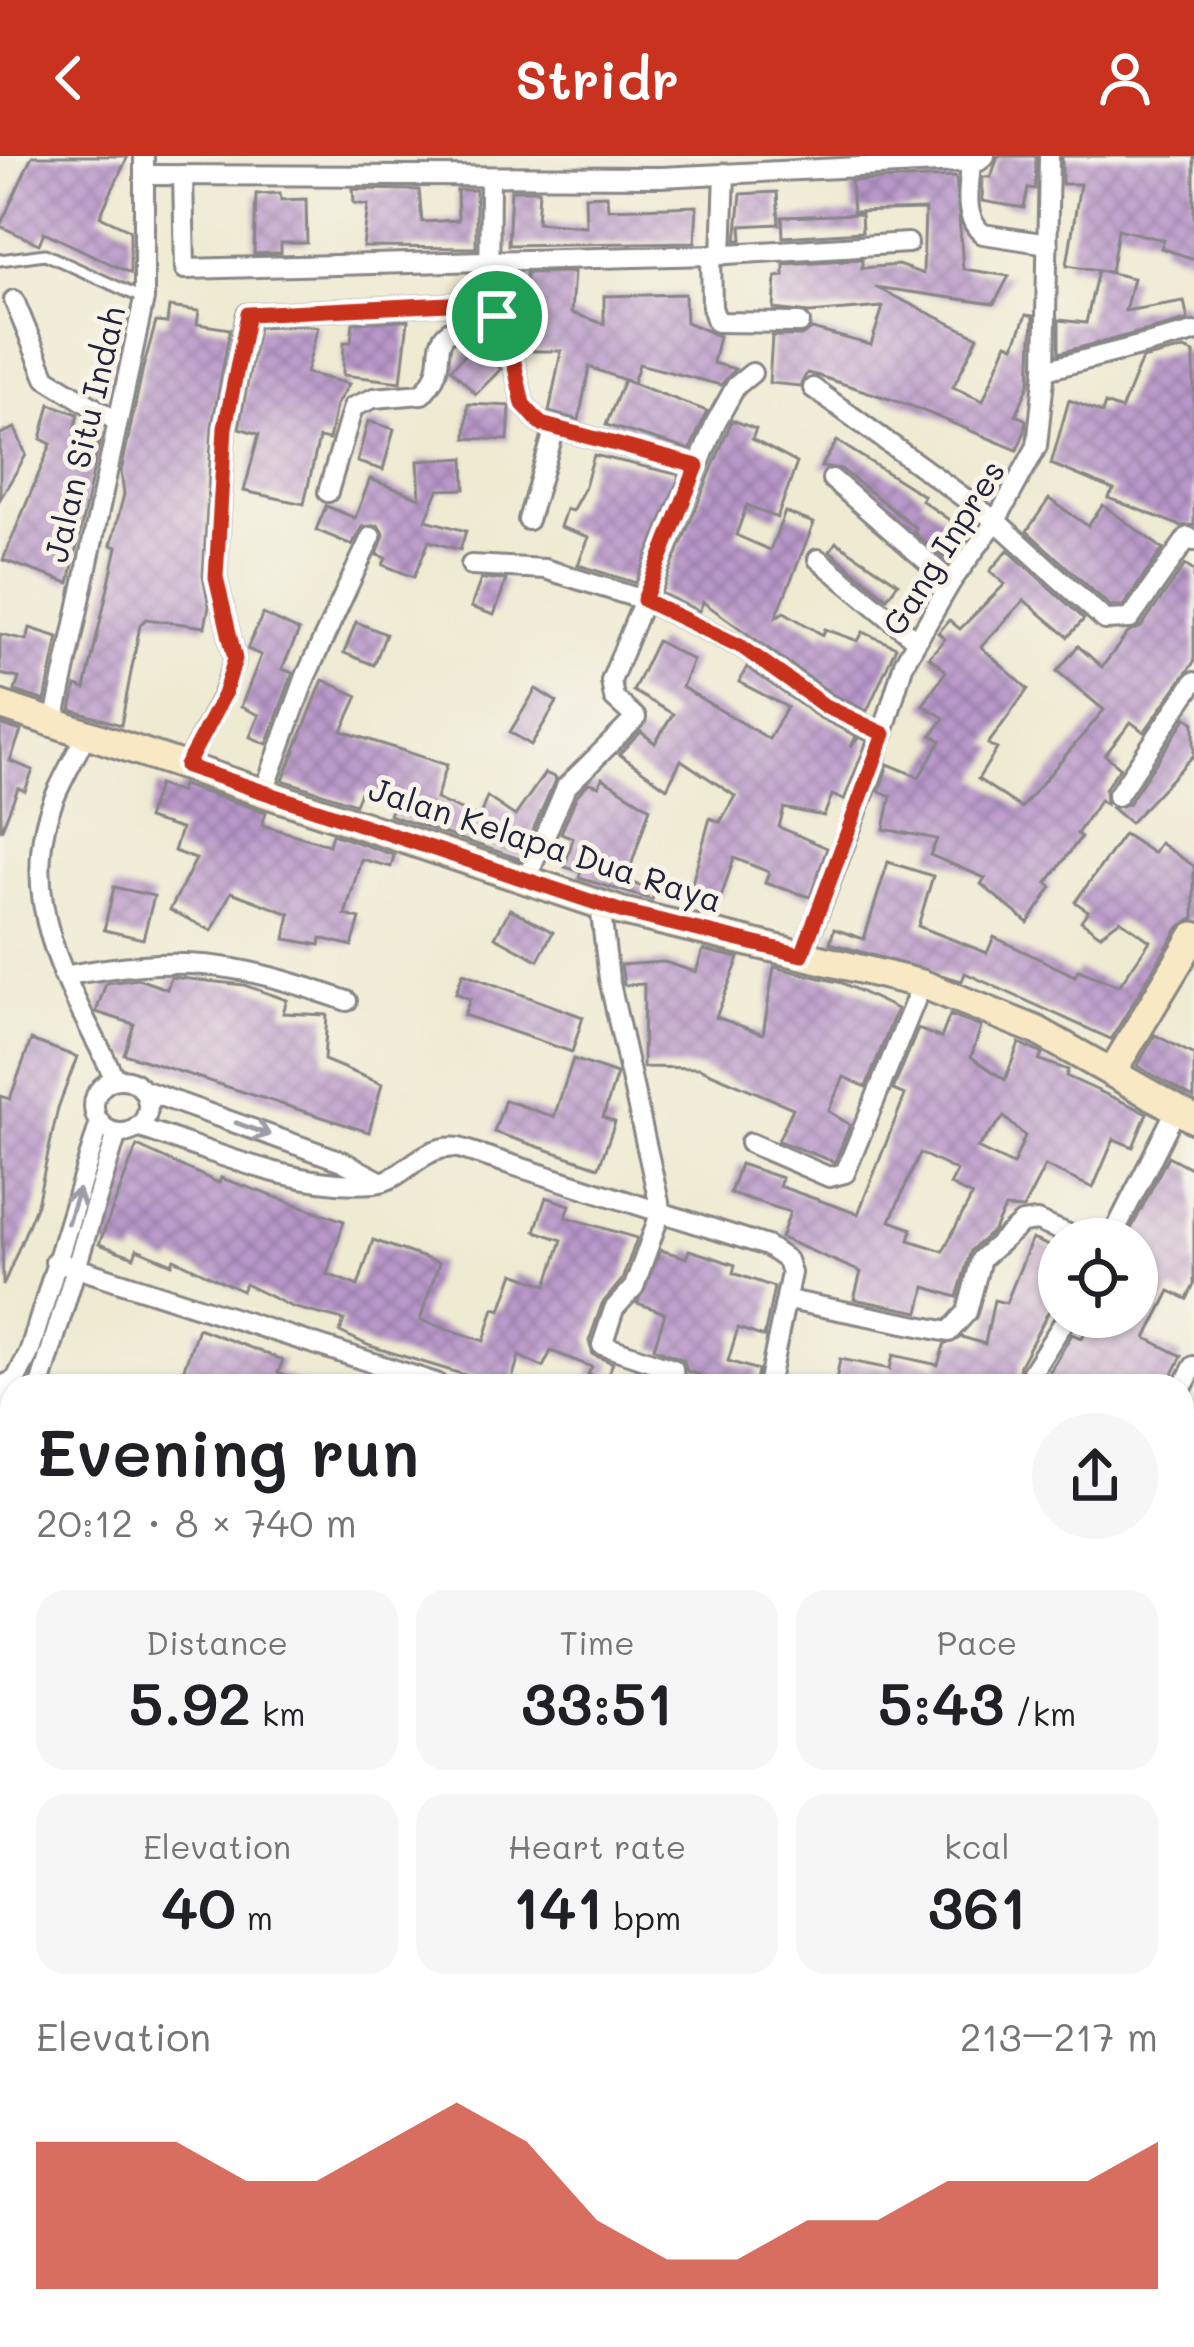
<!DOCTYPE html>
<html lang="en">
<head>
<meta charset="utf-8">
<style>
  :root { --surface:#fff; --page:#f6f6f6; --text:#202124; --muted:#757577; --accent:#c8321e }
  body { margin:0; font-family:Mali,sans-serif; background:var(--page); color:var(--text); height:100vh; display:flex; flex-direction:column; font-size:45px; white-space:nowrap }
  * { box-sizing:border-box; margin:0 }
  p { font-size:39px; color:var(--muted) }
  .icon { flex:none; width:66px; height:66px; fill:none; stroke:currentColor; stroke-width:2; stroke-linecap:round; stroke-linejoin:round }
  .map { position:relative; flex:1; overflow:hidden }
  .details { position:absolute; left:0px; top:1218px; width:1194px; height:975px; display:flex; flex-direction:column; background:var(--surface); border-radius:36px 36px 0 0; box-shadow:0 3px 9px #0004 }
  .details>* { flex:none }
  .tools { position:absolute; left:1038px; top:1062px; display:grid; gap:24px }
  .tools a { display:grid; place-items:center; width:120px; height:120px; border-radius:50%; background:var(--surface); box-shadow:0 3px 9px #0004; font-size:60px }
  .pin { position:absolute; display:grid; place-items:center; width:102px; height:102px; color:#fff; margin:-51px; border:6px solid #fff; border-radius:50%; box-shadow:0 3px 12px #0007 }
  .round { display:grid; place-items:center; flex:none; width:126px; height:126px; border-radius:63px; background:var(--page) }
  .headline { display:flex; align-items:center; justify-content:space-between; height:204px; padding:0 36px }
  h1 { font-size:66px; font-weight:600; line-height:90px }
  .stats { display:grid; grid-template-columns:repeat(3,1fr); gap:18px; height:204px; padding:12px 36px }
  .stats div { display:grid; align-content:center; border-radius:30px; background:var(--page); text-align:center }
  .stats b { font-size:60px; font-weight:600 }
  .stats small { font-size:33px; font-weight:400 }
  .stats p { font-size:33px }
  .chart { height:336px; padding:24px 36px }
  .chart p { display:flex; justify-content:space-between }
  .chart svg { width:100%; height:216px; margin-top:12px; fill:var(--accent); opacity:.7 }
  header { display:flex; justify-content:space-between; align-items:center; height:156px; padding:0 36px; background:var(--accent); color:#fff; font-size:54px; font-weight:600 }
  .map>svg:first-child { display:block }
  .forest { fill:url(#forest-firs); stroke:#4a6c5a; stroke-width:3 }
  .lines { fill:none; stroke-linecap:round; stroke-linejoin:round }
  .river { stroke:#5fb4dc; stroke-width:39 }
  .building { fill:url(#building-cross-hatch); fill-rule:evenodd }
  .lane-casing { stroke:#888686; stroke-width:15 }
  .street-casing { stroke:#888686; stroke-width:24 }
  .secondary-casing { stroke:#888686; stroke-width:33 }
  .lane { stroke:#fff; stroke-width:9 }
  .street { stroke:#fff; stroke-width:18 }
  .secondary { stroke:#f8e8c3; stroke-width:27 }
  .oneway { stroke:#9c9ca7 }
  .route-casing { stroke:#fff; stroke-width:24 }
  .route { stroke:#c8321e; stroke-width:15 }
  .labels { text-anchor:middle; dominant-baseline:central; stroke-width:10; stroke-linejoin:round; paint-order:stroke }
  .street-label { font-size:33px; fill:#22223b; stroke:#f7f3e8 }
</style>
</head>
<body>
<header><svg class="icon" aria-label="back" viewBox="0 0 24 24"><path d="M15 5l-7 7 7 7"/></svg>Stridr<svg class="icon" aria-label="person" viewBox="0 0 24 24"><circle cx="12" cy="8" r="4"/><path d="M4 21q1-7 8-7t8 7"/></svg></header>
<div class="map">
<svg width="1194" height="2191" viewBox="0 0 1194 2191">
  <defs>
    <pattern id="forest-firs" width="22" height="20" patternUnits="userSpaceOnUse" patternTransform="scale(3)"><rect width="22" height="20" fill="#72b679"/><path d="M5 1l3.5 6h-7zM16 11l3.5 6h-7z" fill="#5d9464"/></pattern>
    <pattern id="building-cross-hatch" width="8" height="8" patternUnits="userSpaceOnUse" patternTransform="scale(3)"><rect width="8" height="8" fill="#b998ca"/><path d="M0 0l8 8M0 8l8-8" fill="none" stroke="#967ca5"/></pattern>
  </defs>
  <rect width="100%" height="100%" fill="#f7f3e8"/>
  <filter id="ink" filterUnits="userSpaceOnUse"><feTurbulence type="fractalNoise" baseFrequency=".00833" numOctaves="2"/><feDisplacementMap in="SourceGraphic" scale="24" xChannelSelector="R" yChannelSelector="G"/><feConvolveMatrix kernelMatrix="1 2 1 2 8 2 1 2 1" color-interpolation-filters="sRGB"/></filter>
  <filter id="wash" filterUnits="userSpaceOnUse"><feTurbulence type="fractalNoise" baseFrequency=".004" numOctaves="4" result="noise"/><feDisplacementMap in="SourceGraphic" scale="48" xChannelSelector="R" yChannelSelector="G"/><feGaussianBlur stdDeviation="2.7" result="paint"/><feColorMatrix in="noise" values="0 0 0 0 0 0 0 0 0 0 0 0 0 0 0 0 0 1.4 0 .05"/><feComposite in="paint" operator="in"/></filter>
  <g filter="url(#wash)">
    <rect width="100%" height="100%" fill="#efead2"/>
    <g class="forest">
      <path d="M1194 1469V1664L1182 1669V1487Z"/>
      <path d="M12 1656V2063L0 2082V1681Z"/>
      <path d="M1182 2050 1194 2080V2191H1031L1029 2181H1182Z"/>
      <path d="M205 2181H749L744 2191H201Z"/>
    </g>
    <g class="lines">
      <g class="river">
        <path d="M1182 1650 1194 1645"/>
        <path d="M0 1832 12 1833"/>
        <path d="M594 2181 596 2191"/>
        <path d="M1174 2191V2181"/>
      </g>
    </g>
    <g id="blocks">
      <g class="building">
        <path d="M32 0H128L100 60 130 74V117L44 76 39 88 0 70Z"/>
        <path d="M998 0H1036L1035 33 1028 32 1024 52 982 45 983 21H991Z"/>
        <path d="M1062 0H1194V103L1161 92 1164 84 1118 73 1111 116 1067 109 1080 28H1062Z"/>
        <path d="M956 21 963 113 1009 120 994 148 875 131 978 181 953 231 983 245 1007 187 1014 190 1026 159 1033 160 1030 226 1016 259 1026 264 1025 275 1017 294 914 251 816 219 807 217 800 230 769 227 772 180H801L812 173 871 189 883 151 809 157 774 153 776 121 784 120V108L862 103V112L898 109 923 118 925 54 853 56 851 25Z"/>
        <path d="M353 33 419 34 422 66 458 64 457 34H476V92L363 91 368 49 354 47Z"/>
        <path d="M511 34H539L537 66 586 70 585 40 607 39 608 53 697 50 695 86 508 89Z"/>
        <path d="M777 36 779 68 741 70 742 84H736L741 38Z"/>
        <path d="M280 37 281 44 306 43 307 87H281V97L254 98 256 38Z"/>
        <path d="M861 58 862 76 783 81 782 61Z"/>
        <path d="M1098 114 1133 122 1125 155 1184 145 1188 164 1059 197V164L1086 167Z"/>
        <path d="M574 116 571 157 604 168V140L685 138 686 166 719 180 713 207 735 213 721 229 639 208 633 227 589 211 579 264 549 256 561 195H533V144L525 143 526 117Z"/>
        <path d="M169 151 199 155 197 168 230 173 212 271 203 420 209 450 205 471 146 463 140 469 121 569 71 554 76 530 85 533 117 391 111 389 124 338 121 316 143 212 156 166 167 167Z"/>
        <path d="M408 164 401 226 343 219 344 186H351L353 167Z"/>
        <path d="M303 169 318 171 306 217 349 228 336 249 329 284 319 282 304 348 244 335 259 278 239 272 258 171Z"/>
        <path d="M475 188 501 213 476 238 451 213Z"/>
        <path d="M1184 193 1194 197V369L1181 370 1108 342 1114 334 1051 308 1069 244 1102 257 1105 248 1121 254 1142 203Z"/>
        <path d="M624 224 707 255 690 294 606 269Z"/>
        <path d="M50 248 78 258 75 272 101 279 69 427 3 404 51 288 41 283Z"/>
        <path d="M468 248 510 250 508 284 466 282Z"/>
        <path d="M732 264 756 273 752 283 797 307 777 362 747 349 736 379 770 394 785 356 814 367 776 461 784 456 823 479 825 473 858 485 863 476 896 491 867 555 832 538 703 446 699 455 661 437Z"/>
        <path d="M368 265 394 273 383 314 357 306Z"/>
        <path d="M15 272 26 299 0 343V278Z"/>
        <path d="M837 285 924 340 921 344 962 373 943 401 913 376 916 372 841 313 821 311Z"/>
        <path d="M594 299 680 319 636 427 578 409 589 381 560 371 566 353 572 355 584 333Z"/>
        <path d="M464 302 465 333 438 334 426 364 466 375 460 394 429 385 414 421 383 409 386 402 377 399 384 379 378 369 362 371 352 389 316 374 326 350 355 362 370 323 420 342 418 305Z"/>
        <path d="M1049 343 1088 370 1103 349 1163 393 1123 450H1110L1027 375Z"/>
        <path d="M836 386 898 427 887 442 830 395Z"/>
        <path d="M1008 394 1084 463 1068 481 1024 444 981 491 1028 533 988 588 997 593 978 623 1021 652 1104 554 1057 515 1078 490 1102 511 1128 477 1141 471 1185 409 1194 415V506L1144 576 1131 566 1105 599 1120 611 1105 633 1106 648 1100 644 1077 678 1081 681 1047 727 1052 731 1028 767 981 728 985 722 930 699 937 683 884 673 891 640 879 635 888 608 919 621 941 585 932 579 944 562 923 549 946 515 929 501 945 483 938 477 949 464 960 473 1005 428 990 415Z"/>
        <path d="M481 423 506 424 494 459 471 451Z"/>
        <path d="M263 458 299 475 282 513 293 517 267 588 250 581 259 559 241 551 261 499 247 493Z"/>
        <path d="M356 466 386 478 374 509 344 497Z"/>
        <path d="M30 472 58 481 45 545 15 535 19 522 0 518V478L27 484Z"/>
        <path d="M657 485 693 504 682 531 769 583 787 551 739 526 747 511 818 561 856 580 851 591 859 581 867 585 844 644 832 639 824 660 784 652 779 671 827 692 810 741 765 727 769 716 734 702 721 741 691 731 710 662 720 666 735 640 681 604 667 632 619 598 641 576 655 587 673 558 633 535Z"/>
        <path d="M323 524 358 540 342 575 447 609 436 643 479 662 487 641 515 660 545 617 556 622 520 703 389 659 394 646 360 636 355 648 283 624Z"/>
        <path d="M536 533 557 546 531 589 510 576Z"/>
        <path d="M1187 561 1194 567V599L1130 667 1112 652 1128 648Z"/>
        <path d="M0 568 21 575 10 605 33 614 25 635 18 632 1 675Z"/>
        <path d="M602 622 650 652 626 725 655 735 652 744 579 722 581 716 565 711 573 682 561 677 577 639 589 627 599 630Z"/>
        <path d="M158 629 180 636 182 629 266 656 262 669 329 689 332 678 394 699 391 711 361 703 345 759 360 763 352 790 321 782 320 789 285 783 290 758 231 736 212 775 170 754 196 703 174 695 181 673 147 663Z"/>
        <path d="M1124 678 1153 697 1160 687 1194 710V762L1179 771 1111 883 965 817 962 825 830 787 834 773 864 783 888 706 933 720 918 770 987 797 994 781 1075 820 1078 814 1119 830 1150 785 1120 764 1100 779 1081 765 1088 755 1075 746Z"/>
        <path d="M114 731 154 740 143 783 104 774Z"/>
        <path d="M510 753 553 776 538 804 495 781Z"/>
        <path d="M703 794 739 802 716 861 763 878 774 811 842 827 897 853 866 931 844 921 828 955 850 969 835 1006 778 985 793 952 699 912 643 911 644 828 624 829 621 809 664 806 696 816Z"/>
        <path d="M463 817 583 861 572 896 464 859 470 843 456 837Z"/>
        <path d="M171 821 244 829 287 844 283 857 327 859 324 904 382 928 369 976 124 898 134 868 96 856 106 827 138 823 167 833Z"/>
        <path d="M950 859 981 871 971 901 1005 924 1019 887 1042 898 1039 904 1068 914 1066 920 1147 957 1133 991 1114 983 1093 1032 1045 1010 1023 1053 1005 1052 994 1074 971 1094 957 1141 925 1131 919 1156 854 1143 861 1116 781 1082 790 1056 730 1037 740 1008 782 1022 779 1030 858 1058 905 939 893 934 918 873 941 882ZM1004 961 1025 980 1013 1009 977 992ZM920 997 957 1015 950 1029 972 1040 943 1095 909 1084 912 1073 890 1065Z"/>
        <path d="M1155 879 1194 899V942L1137 910Z"/>
        <path d="M31 884 77 901 58 952 37 1048 3 1130 0 940 10 943Z"/>
        <path d="M573 903 617 918 603 961 615 966 599 1011 494 976 505 944 554 961Z"/>
        <path d="M137 990 219 1027 221 1022 344 1065 327 1118 358 1130 373 1084 439 1107 420 1164 484 1185 494 1152 501 1154 514 1117 547 1129 562 1084 535 1075 546 1041 570 1049 566 1061 637 1082 622 1124 602 1148 589 1185 593 1199 613 1207 605 1225 588 1218 592 1211 551 1195 543 1211 519 1200 510 1230H501L370 1190 340 1176 344 1164 292 1151 245 1128 242 1135 174 1103 172 1108 137 1093 134 1101 99 1088Z"/>
        <path d="M1168 1000 1194 1014V1129L1187 1143 1170 1135 1146 1182 1182 1200 1167 1230 1043 1227 1072 1178 1082 1182 1093 1161H1137V1083H1126Z"/>
        <path d="M1032 1083 1059 1094V1136L1020 1209 1016 1230H835L840 1203 890 1213 893 1199 938 1209 944 1189 962 1181 985 1188 994 1144 1006 1147Z"/>
        <path d="M661 1094 686 1102 689 1094 715 1102 735 1109 733 1117 774 1131 764 1181 738 1172 728 1205 758 1214 755 1230 698 1225 699 1219 687 1215 683 1204 654 1192 665 1157 637 1147Z"/>
        <path d="M198 1172 283 1204 278 1217 308 1230H218L182 1218Z"/>
      </g>
    </g>
  </g>
  <g filter="url(#ink)">
    <use href="#blocks" fill-opacity="0" stroke="#888686" stroke-width="3"/>
    <g class="lines">
      <defs>
        <path id="lane" d="M0 104 45 98 144 143"/>
        <g id="street">
          <path d="M971 5C970 31 961 60 983 78L1048 88"/>
          <path d="M145 19 661 21 979 5 985 0"/>
          <path d="M183 19 185 113 711 99 908 87"/>
          <path d="M490 22 489 146 508 179 523 248 541 268 697 310"/>
          <path d="M711 99 712 151 717 166 800 167"/>
          <path d="M722 99 725 17"/>
          <path d="M14 144 46 222 116 265"/>
          <path d="M1045 214 1194 176"/>
          <path d="M813 232 996 365 1105 464 1130 463 1188 381 1194 385"/>
          <path d="M832 323 951 426"/>
          <path d="M328 336 353 251 374 242 422 238C462 197 405 176 497 161"/>
          <path d="M528 364 555 272"/>
          <path d="M818 403 915 483"/>
          <path d="M471 409 545 413 644 444 742 491 825 550 884 578"/>
          <path d="M54 567 144 143V0"/>
          <path d="M86 578C72 608 52 639 45 671 24 764 77 844 115 923"/>
          <path d="M186 610 223 539 235 503 216 421 225 272 247 158 489 146"/>
          <path d="M264 636 306 520 371 381"/>
          <path d="M1117 640 1194 526"/>
          <path d="M526 724 566 631 636 562 614 542 611 525 716 266 736 230 752 217"/>
          <path d="M600 749 609 823 661 1055 634 1131 614 1153 602 1189 673 1213 674 1230"/>
          <path d="M802 799 869 624 904 507 951 426 996 365 1037 290 1045 214 1049 0"/>
          <path d="M63 820C182 798 233 805 347 845"/>
          <circle cx="121" cy="950" r="27"/>
          <path d="M143 934 342 1005 378 1024"/>
          <path d="M137 971C211 994 296 1034 375 1027 406 1024 421 987 459 992L767 1090 787 1104 791 1117 768 1230"/>
          <path d="M750 987 829 1021 845 1017 922 828"/>
          <path d="M1111 1083 1176 954"/>
          <path d="M55 1105 436 1227"/>
          <path d="M788 1144 949 1176 967 1156 981 1103 1022 1067 1037 1065 1076 1081"/>
          <path d="M40 1230 117 977"/>
          <path d="M1029 1230 1032 1216 1067 1161"/>
          <path d="M0 1231 16 1223 29 1197 100 966"/>
          <path d="M1182 1232 1194 1210"/>
          <path d="M0 1275 1 1231"/>
          <path d="M1182 1744 1194 1748"/>
          <path d="M28 2191 34 2181"/>
          <path d="M169 2191 173 2181"/>
          <path d="M759 2191 764 2181"/>
          <path d="M899 2191 905 2181"/>
        </g>
        <g id="secondary">
          <path d="M0 549 620 755 922 828 1036 874 1194 963"/>
          <path d="M1112 916 1194 780"/>
        </g>
      </defs>
      <use href="#lane" class="lane-casing"/>
      <use href="#street" class="street-casing"/>
      <use href="#secondary" class="secondary-casing"/>
      <use href="#lane" class="lane"/>
      <use href="#street" class="street"/>
      <use href="#secondary" class="secondary"/>
    </g>
    <defs><path id="oneway-shaft" d="M-6 0H5M1.5-3L5.5 0L1.5 3" fill="none" stroke-width="1.6" stroke-linecap="round" stroke-linejoin="round" transform="scale(3)"/></defs>
    <g class="oneway">
      <use href="#oneway-shaft" transform="translate(253 973) rotate(20)"/>
      <use href="#oneway-shaft" transform="translate(73 1050) rotate(-72)"/>
    </g>
  </g>
  <g class="lines" filter="url(#ink)">
    <defs>
      <path id="route" d="M489 146 508 179 523 248 541 268 697 310 644 444 742 491 825 550 884 578 802 799 620 755 186 610 224 539 235 503 216 421 225 272 248 158Z"/>
    </defs>
    <use href="#route" class="route-casing"/>
    <use href="#route" class="route"/>
  </g>
  <g class="labels">
    <g class="street-label">
      <text transform="translate(83 278) rotate(-77)">Jalan Situ Indah</text>
      <text transform="translate(942 391) rotate(-58)">Gang Inpres</text>
      <text transform="translate(546 687) rotate(18)">Jalan Kelapa Dua Raya</text>
    </g>
  </g>
</svg>
<div class="tools">
<a><svg class="icon" aria-label="locate" viewBox="0 0 24 24"><circle cx="12" cy="12" r="6"/><path d="M12 2v4M12 18v4M2 12h4M18 12h4"/></svg></a>
</div>
<div class="pin" style="left:497px;top:160px;background:#1e9e55"><svg class="icon" aria-label="arrive" viewBox="0 0 24 24"><path d="M6 21V4h12l-3 4 3 4H6"/></svg></div>
<section class="details">
<div class="headline"><div><h1>Evening run</h1><p>20:12 · 8 × 740 m</p></div><a class="round"><svg class="icon" aria-label="share" viewBox="0 0 24 24"><path d="M12 15V3M7 8l5-5 5 5M5 13v7h14v-7"/></svg></a></div>
<div class="stats">
<div><p>Distance</p><b>5.92<small> km</small></b></div>
<div><p>Time</p><b>33:51</b></div>
<div><p>Pace</p><b>5:43<small> /km</small></b></div>
</div>
<div class="stats">
<div><p>Elevation</p><b>40<small> m</small></b></div>
<div><p>Heart rate</p><b>141<small> bpm</small></b></div>
<div><p>kcal</p><b>361</b></div>
</div>
<div class="chart"><p><span>Elevation</span>213–217 m</p>
<svg viewBox="0 0 160 44" preserveAspectRatio="none"><path d="M0 44V14L10 14L20 14L30 22L40 22L50 14L60 6L70 14L80 30L90 38L100 38L110 30L120 30L130 22L140 22L150 22L160 14V44z"/></svg>
</div>
</section>
</div>
</body>
</html>
